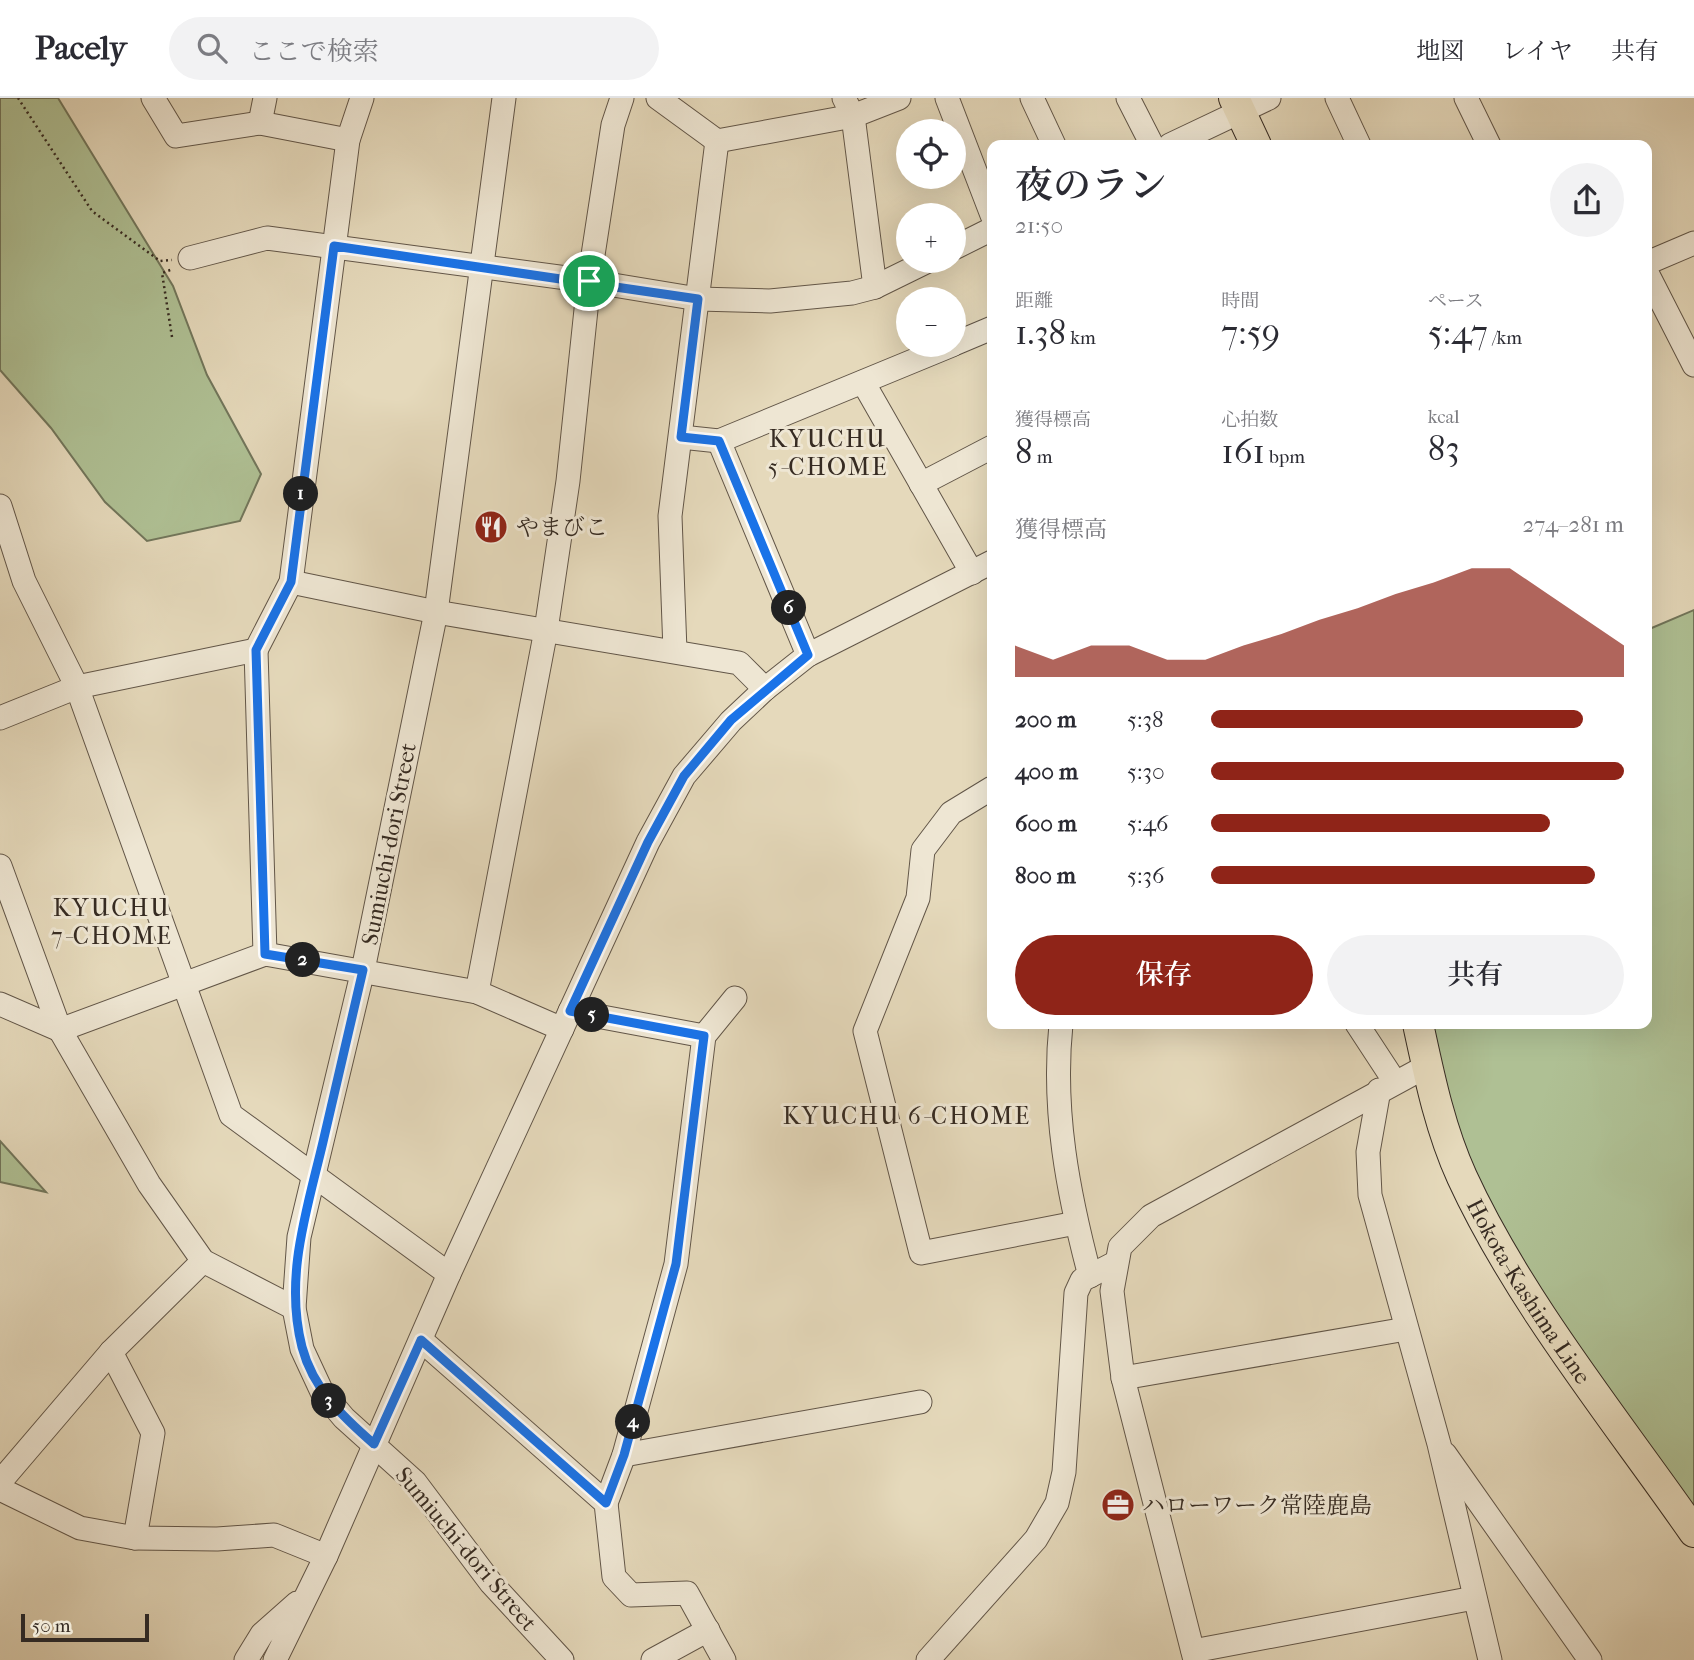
<!DOCTYPE html>
<html lang="ja">
<head>
<meta charset="utf-8">
<style>
  :root { --surface:#fff; --page:#f2f2f3; --text:#2b2b33; --muted:#7c7c81; --line:#e1e1e2; --accent:#8f2418 }
  body { margin:0; font-family:"IM FELL French Canon","Noto Serif JP",serif; background:var(--page); color:var(--text); height:100vh; display:flex; flex-direction:column; font-size:26px; white-space:nowrap }
  * { box-sizing:border-box; margin:0 }
  p { font-size:23px; color:var(--muted) }
  .icon { flex:none; width:38px; height:38px; fill:none; stroke:currentColor; stroke-width:2; stroke-linecap:round; stroke-linejoin:round }
  .map { position:relative; flex:1; overflow:hidden }
  .details { position:absolute; left:987px; top:42px; width:665px; height:889px; display:flex; flex-direction:column; background:var(--surface); border-radius:14px; box-shadow:0 7px 28px #0002 }
  .details>* { flex:none }
  .buttons { position:absolute; left:896px; top:21px; display:grid; gap:14px }
  .buttons a { display:grid; place-items:center; width:70px; height:70px; border-radius:50%; background:var(--surface); box-shadow:0 7px 28px #0002; font-size:35px }
  .scale { position:absolute; left:21px; bottom:18px; width:128px; box-sizing:border-box; padding-left:7px; border:4px solid #362b22; border-top:0; font-size:19px; line-height:24px; white-space:nowrap; color:#362b22; -webkit-text-stroke:5px #eee6d3; paint-order:stroke }
  .pin { position:absolute; display:grid; place-items:center; width:60px; height:60px; color:#fff; margin:-30px; border:4px solid #fff; border-radius:50%; box-shadow:0 2px 7px #0007 }
  .km { position:absolute; width:35px; height:35px; margin:-18px; border-radius:50%; background:#222; color:#fff; font-size:19px; line-height:35px; text-align:center }
  .round { display:grid; place-items:center; flex:none; width:74px; height:74px; border-radius:37px; background:var(--page) }
  .headline { display:flex; align-items:center; justify-content:space-between; height:119px; padding:0 28px }
  h1 { font-size:38px; font-weight:600; line-height:52px }
  .metrics { display:grid; grid-template-columns:repeat(3,1fr); gap:10px; height:119px; padding:7px 28px }
  .metrics div { display:grid; align-content:center }
  .metrics b { font-size:35px; font-weight:600 }
  .metrics small { font-size:19px; font-weight:400 }
  .metrics p { font-size:19px }
  .chart { height:196px; padding:14px 28px }
  .chart p { display:flex; justify-content:space-between }
  .chart svg { width:100%; height:126px; margin-top:7px; fill:var(--accent); opacity:.7 }
  .button { display:flex; gap:14px; margin-top:auto; padding:14px 28px }
  .button a { flex:1; height:80px; border-radius:42px; background:var(--accent); color:#fff; font-size:28px; font-weight:600; line-height:80px; text-align:center }
  .button a+a { background:var(--page); color:var(--text) }
  ul { padding:0 28px; list-style:none; font-size:23px }
  li { display:grid; grid-template-columns:112px 84px 1fr; align-items:center; height:52px }
  li i { height:18px; border-radius:9px; background:var(--accent) }
  header { display:flex; align-items:center; gap:42px; box-sizing:border-box; height:98px; padding:0 35px; background:var(--surface); border-bottom:2px solid var(--line) }
  header strong { font-size:33px }
  nav { display:flex; gap:38px; margin-inline-start:auto; font-size:24px }
  .search { width:490px; height:63px; background:var(--page); display:flex; align-items:center; gap:18px; box-sizing:border-box; padding:0 24px; border-radius:38px; color:var(--muted); font-size:26px }
  .map>svg:first-child { display:block }
  .green { fill:#afc094; stroke:#72765b; stroke-width:2 }
  .lines { fill:none; stroke-linecap:round; stroke-linejoin:round }
  .minor-casing { stroke:#625648; stroke-width:25 }
  .major-casing { stroke:#362b22; stroke-width:32 }
  .path { stroke:#362b22; stroke-width:2.5; stroke-dasharray:2 3.5; stroke-linecap:butt }
  .minor { stroke:#eee6d3; stroke-width:23 }
  .major { stroke:#e5d9bb; stroke-width:30 }
  .route-casing { stroke:#fff; stroke-width:14 }
  .route { stroke:#1a73e8; stroke-width:9 }
  .labels { text-anchor:middle; dominant-baseline:central; stroke-width:6; stroke-linejoin:round; paint-order:stroke }
  .poi-label { font-size:23px; fill:#362b22; stroke:#eee6d3; text-anchor:start }
  .street-label { font-size:23px; fill:#362b22; stroke:#eee6d3 }
  .neighbourhood-label { font-size:24px; letter-spacing:2px; fill:#362b22; stroke:#eee6d3 }
</style>
</head>
<body>
<header>
<strong>Pacely</strong>
<div class="search"><svg class="icon" aria-label="search" viewBox="0 0 24 24"><circle cx="10" cy="10" r="6"/><path d="M15 15l6 6"/></svg>ここで検索</div>
<nav><a>地図</a><a>レイヤ</a><a>共有</a></nav>
</header>
<div class="map">
<svg width="1694" height="1562" viewBox="0 0 1694 1562">
  <rect width="100%" height="100%" fill="#e5d9bb"/>
  <filter id="stains"><feTurbulence type="fractalNoise" baseFrequency=".00286" numOctaves="4"/><feColorMatrix values="0 0 0 0 .2 0 0 0 0 .09 0 0 0 0 .02 0 0 0 .5 -.17"/></filter>
  <radialGradient id="worn" r=".72"><stop offset=".6" stop-color="#630" stop-opacity="0"/><stop offset="1" stop-color="#630" stop-opacity=".3"/></radialGradient>
  <g class="green">
    <path d="M0 0H58L173 188 207 277 261 376 240 423 147 443 105 404 51 330 0 272Z"/>
    <path d="M1694 512V1412L1529 1182 1470 1073 1452 1024 1432 926H1647V532Z"/>
    <path d="M0 1043 46 1094 0 1084Z"/>
  </g>
  <g class="lines">
    <defs>
      <g id="minor">
        <path d="M153 0 176 38 260 25 348 42"/>
        <path d="M504 0 436 514 363 872 299 1139 294 1210 302 1251 322 1294 344 1320 415 1384 491 1485 562 1562"/>
        <path d="M658 0 717 43 853 18 899 0"/>
        <path d="M844 0 853 18 875 189"/>
        <path d="M947 0 992 117"/>
        <path d="M1032 0 1054 47"/>
        <path d="M1128 0 1152 47"/>
        <path d="M1337 0 1359 47"/>
        <path d="M1466 0 1489 47"/>
        <path d="M260 25 265 0"/>
        <path d="M1170 47 1269 0"/>
        <path d="M954 150 992 131"/>
        <path d="M190 160 267 140 589 183 698 201 770 203 852 195 875 189 928 163"/>
        <path d="M1647 165 1694 145"/>
        <path d="M1647 175 1694 267"/>
        <path d="M954 246 992 230"/>
        <path d="M863 284 972 475"/>
        <path d="M681 339 719 343 952 247"/>
        <path d="M719 343 808 557"/>
        <path d="M921 386 992 349"/>
        <path d="M0 408 24 483 77 589 231 1017 449 1176"/>
        <path d="M291 484 436 514 739 565 765 591"/>
        <path d="M256 552 265 856"/>
        <path d="M675 553 670 418 717 43"/>
        <path d="M0 620 77 589 256 552 291 484 348 42 362 0"/>
        <path d="M992 690 951 715 923 752 918 800 865 933 921 1155 1076 1125"/>
        <path d="M0 768 60 932 149 1086 203 1163 294 1210"/>
        <path d="M477 894 546 532 568 383 589 183 613 27 622 0"/>
        <path d="M0 906 60 932 265 856 477 894 562 931"/>
        <path d="M570 913 704 938"/>
        <path d="M1061 926C1052 1012 1068 1095 1090 1178"/>
        <path d="M1357 926 1395 984"/>
        <path d="M1379 992 1368 1054 1370 1097 1439 1346 1490 1562"/>
        <path d="M421 1242 606 1405 614 1479 631 1497 687 1495 724 1562"/>
        <path d="M111 1254 153 1335 135 1440"/>
        <path d="M1123 1280 1406 1231"/>
        <path d="M1445 1356 1590 1562"/>
        <path d="M624 1357 920 1304"/>
        <path d="M0 1384 111 1254 203 1163"/>
        <path d="M0 1391 80 1430 135 1440 217 1441 274 1437 326 1458"/>
        <path d="M606 1405 624 1357 676 1166 704 938 735 900"/>
        <path d="M1193 1553 1474 1500"/>
        <path d="M246 1562 262 1536 297 1505"/>
        <path d="M275 1562 326 1458 449 1176 648 744 684 678 731 623 765 591 808 557 992 464"/>
        <path d="M653 1562 708 1532"/>
        <path d="M928 1562 1036 1441 1057 1405 1064 1374 1076 1195 1082 1182 1115 1165"/>
        <path d="M1195 1562 1123 1280 1112 1193 1120 1149 1151 1118 1427 968"/>
      </g>
      <g id="major">
        <path d="M1234 0 1256 47"/>
        <path id="s1" d="M1418 926C1429 977 1440 1031 1462 1079 1519 1203 1616 1322 1694 1434"/>
      </g>
    </defs>
    <use href="#minor" class="minor-casing"/>
    <use href="#major" class="major-casing"/>
    <g class="path">
      <path d="M18 0 92 113 160 163 172 162"/>
      <path d="M172 239 162 175 173 171"/>
    </g>
    <use href="#minor" class="minor"/>
    <use href="#major" class="major"/>
  </g>
  <g class="lines">
    <defs>
      <path id="route" d="M334 148 698 201 681 339 719 343 808 557 731 622 684 678 648 744 570 913 704 938 676 1166 624 1357 606 1405 421 1242 374 1346C343 1319 313 1291 302 1249 284 1179 307 1112 323 1044 336 987 350 929 363 872L265 856 256 552 291 484Z"/>
    </defs>
    <use href="#route" class="route-casing"/>
    <use href="#route" class="route"/>
  </g>
  <defs>
    <symbol id="restaurant-disc" viewBox="-11 -11 22 22"><circle r="9.5" fill="#8f2418" stroke="#eee6d3"/><path d="M-5-6h1v4h1v-4h1v4h1v-4h1v5L-1.5 .5V6h-2V.5L-5-1ZM5-6V6H3V1.5H1.5Q1.5-4 5-6Z" fill="#fff"/></symbol>
    <symbol id="office-disc" viewBox="-11 -11 22 22"><circle r="9.5" fill="#8f2418" stroke="#eee6d3"/><path d="M-6-3h4V-5.5h4V-3h4V5H-6ZM-1-4.5V-3h2v-1.5ZM-6 0V1H6V0Z" fill="#fff"/></symbol>
  </defs>
  <g fill-rule="evenodd">
    <use href="#restaurant-disc" x="472" y="410" width="38" height="38"/>
    <use href="#office-disc" x="1099" y="1388" width="38" height="38"/>
  </g>
  <g class="labels">
    <g class="poi-label">
      <text x="516" y="429">やまびこ</text>
      <text x="1142" y="1407">ハローワーク常陸鹿島</text>
    </g>
    <g class="street-label">
      <text transform="translate(389 746) rotate(-79)">Sumiuchi-dori Street</text>
      <text stroke="none"><textPath href="#s1" startOffset="292">Hokota-Kashima Line</textPath></text>
      <text transform="translate(466 1451) rotate(50)">Sumiuchi-dori Street</text>
    </g>
    <g class="neighbourhood-label">
      <text x="828" y="341">KYUCHU<tspan x="828" dy="28">5-CHOME</tspan></text>
      <text x="112" y="810">KYUCHU<tspan x="112" dy="28">7-CHOME</tspan></text>
      <text x="907" y="1018">KYUCHU 6-CHOME</text>
    </g>
  </g>
  <rect width="100%" height="100%" filter="url(#stains)"/>
  <rect width="100%" height="100%" fill="url(#worn)"/>
</svg>
<div class="buttons">
<a><svg class="icon" aria-label="locate" viewBox="0 0 24 24"><circle cx="12" cy="12" r="6"/><path d="M12 2v4M12 18v4M2 12h4M18 12h4"/></svg></a>
<a>+</a>
<a>−</a>
</div>
<div class="scale">50 m</div>
<div class="pin" style="left:589px;top:183px;background:#1e9e55"><svg class="icon" aria-label="arrive" viewBox="0 0 24 24"><path d="M6 21V4h12l-3 4 3 4H6"/></svg></div>
<b class="km" style="left:301px;top:396px">1</b>
<b class="km" style="left:303px;top:862px">2</b>
<b class="km" style="left:329px;top:1303px">3</b>
<b class="km" style="left:633px;top:1324px">4</b>
<b class="km" style="left:592px;top:917px">5</b>
<b class="km" style="left:789px;top:510px">6</b>
<section class="details">
<div class="headline"><div><h1>夜のラン</h1><p>21:50</p></div><a class="round"><svg class="icon" aria-label="share" viewBox="0 0 24 24"><path d="M12 15V3M7 8l5-5 5 5M5 13v7h14v-7"/></svg></a></div>
<div class="metrics">
<div><p>距離</p><b>1.38<small> km</small></b></div>
<div><p>時間</p><b>7:59</b></div>
<div><p>ペース</p><b>5:47<small> /km</small></b></div>
</div>
<div class="metrics">
<div><p>獲得標高</p><b>8<small> m</small></b></div>
<div><p>心拍数</p><b>161<small> bpm</small></b></div>
<div><p>kcal</p><b>83</b></div>
</div>
<div class="chart"><p><span>獲得標高</span>274–281 m</p>
<svg viewBox="0 0 160 44" preserveAspectRatio="none"><path d="M0 44V33L10 38L20 33L30 33L40 38L50 38L60 33L70 29L80 24L90 20L100 15L110 11L120 6L130 6L140 15L150 24L160 33V44z"/></svg>
</div>
<ul>
<li><b>200 m</b>5:38<i style="width:90%"></i></li>
<li><b>400 m</b>5:30<i style="width:100%"></i></li>
<li><b>600 m</b>5:46<i style="width:82%"></i></li>
<li><b>800 m</b>5:36<i style="width:93%"></i></li>
</ul>
<div class="button"><a>保存</a><a>共有</a></div>
</section>
</div>
</body>
</html>
